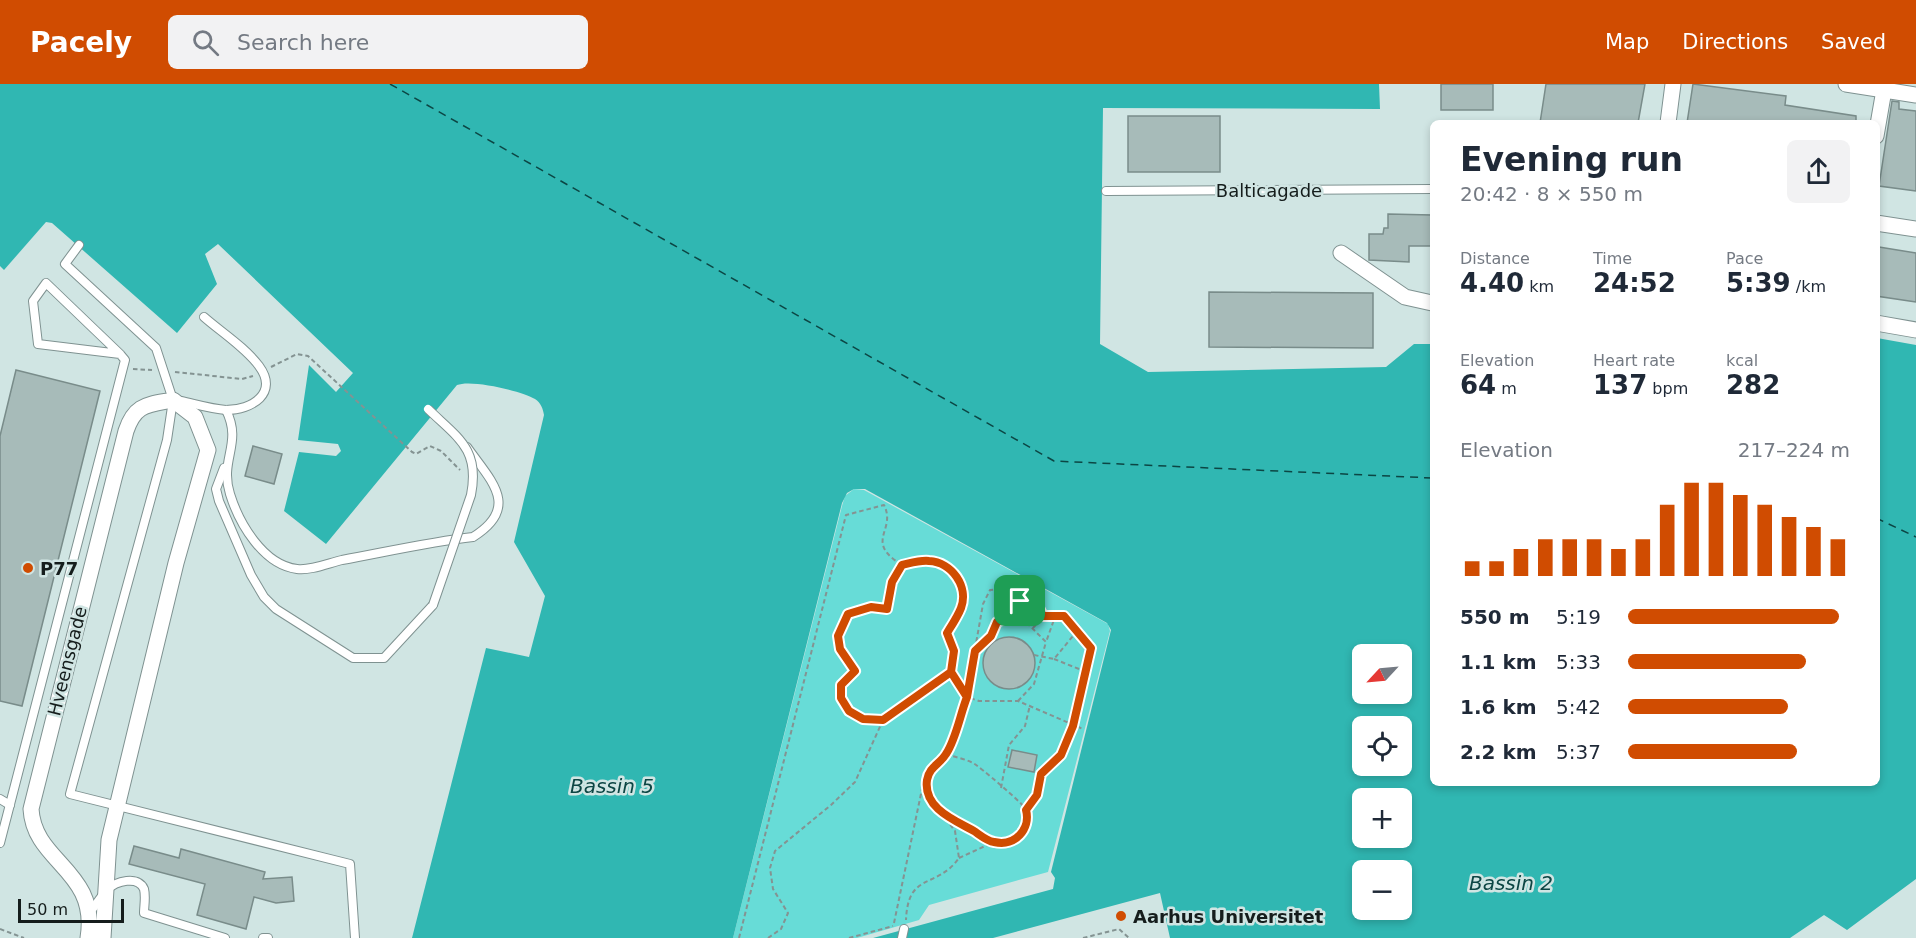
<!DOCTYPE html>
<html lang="en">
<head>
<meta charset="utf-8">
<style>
  :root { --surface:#fff; --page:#f2f2f3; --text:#1f2937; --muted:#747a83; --accent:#d04c01 }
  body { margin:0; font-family:"DejaVu Sans",sans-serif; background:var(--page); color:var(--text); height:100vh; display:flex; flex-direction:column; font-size:22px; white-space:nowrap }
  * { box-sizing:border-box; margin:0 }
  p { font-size:20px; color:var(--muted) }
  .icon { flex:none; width:33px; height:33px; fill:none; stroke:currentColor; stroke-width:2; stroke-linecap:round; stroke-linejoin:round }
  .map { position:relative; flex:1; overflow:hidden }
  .side { position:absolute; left:1430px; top:36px; width:450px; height:666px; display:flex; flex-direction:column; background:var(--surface); border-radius:9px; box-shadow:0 3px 9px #0003 }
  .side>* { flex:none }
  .needle { width:39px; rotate:244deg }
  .buttons { position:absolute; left:1352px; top:560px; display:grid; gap:12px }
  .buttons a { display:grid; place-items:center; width:60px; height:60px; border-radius:9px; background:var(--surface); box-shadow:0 3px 9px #0003; font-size:30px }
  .scale { position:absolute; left:18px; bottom:15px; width:106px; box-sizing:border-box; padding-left:6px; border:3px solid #151d1c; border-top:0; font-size:16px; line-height:21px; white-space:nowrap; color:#151d1c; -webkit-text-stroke:4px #d0e5e3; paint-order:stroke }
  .pin { position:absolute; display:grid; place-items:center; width:51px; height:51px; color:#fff; margin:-26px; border-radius:12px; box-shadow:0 3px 9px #0006 }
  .round { display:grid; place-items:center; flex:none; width:63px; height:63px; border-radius:9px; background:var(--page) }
  .head { display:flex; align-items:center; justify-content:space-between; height:102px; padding:0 30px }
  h1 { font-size:33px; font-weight:800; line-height:45px }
  .metrics { display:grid; grid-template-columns:repeat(3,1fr); gap:9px; height:102px; padding:6px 30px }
  .metrics div { display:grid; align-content:center }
  .metrics b { font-size:26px; font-weight:800 }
  .metrics small { font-size:16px; font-weight:400 }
  .metrics p { font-size:16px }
  .chart { height:168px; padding:12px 30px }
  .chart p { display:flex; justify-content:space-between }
  .chart svg { width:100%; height:108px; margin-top:6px; stroke:var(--accent); stroke-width:6 }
  ul { padding:0 30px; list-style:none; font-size:20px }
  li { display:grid; grid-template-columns:96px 72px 1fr; align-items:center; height:45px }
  li i { height:15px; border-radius:8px; background:var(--accent) }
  header { display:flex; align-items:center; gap:36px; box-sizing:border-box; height:84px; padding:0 30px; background:var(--accent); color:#fff }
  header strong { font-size:28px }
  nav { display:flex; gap:33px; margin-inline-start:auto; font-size:21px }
  .search { width:420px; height:54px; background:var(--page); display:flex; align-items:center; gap:15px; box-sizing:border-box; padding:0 21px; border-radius:9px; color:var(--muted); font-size:22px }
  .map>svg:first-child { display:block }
  .green { fill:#67dcd7 }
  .water { fill:#30b7b2; fill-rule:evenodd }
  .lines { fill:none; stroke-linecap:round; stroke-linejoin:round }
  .ferry { stroke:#0c4644; stroke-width:1.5; stroke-dasharray:8 6; stroke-linecap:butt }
  .building { fill:#a7bbb9; stroke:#798c8a; stroke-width:1.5 }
  .service-casing { stroke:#7f9291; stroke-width:10 }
  .minor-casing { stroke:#7f9291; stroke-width:17 }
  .path { stroke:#849392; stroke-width:2; stroke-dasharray:4.5 3; stroke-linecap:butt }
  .service { stroke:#fff; stroke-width:8 }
  .minor { stroke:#fff; stroke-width:15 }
  .service-bridge-casing { stroke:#7f9291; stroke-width:10; stroke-linecap:butt }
  .service-bridge { stroke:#fff; stroke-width:8 }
  .route-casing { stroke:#fff; stroke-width:12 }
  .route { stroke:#d04c01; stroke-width:8 }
  .poi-dot { fill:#d04c01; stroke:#d0e5e3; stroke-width:2 }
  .labels { text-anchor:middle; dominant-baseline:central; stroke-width:5; stroke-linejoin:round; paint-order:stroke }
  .street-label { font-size:18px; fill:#151d1c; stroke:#d0e5e3 }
  .poi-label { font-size:18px; font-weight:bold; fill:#151d1c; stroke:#d0e5e3; text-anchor:start }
  .water-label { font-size:20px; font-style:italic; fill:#0c4644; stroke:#d0e5e3 }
</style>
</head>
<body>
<header>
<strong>Pacely</strong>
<div class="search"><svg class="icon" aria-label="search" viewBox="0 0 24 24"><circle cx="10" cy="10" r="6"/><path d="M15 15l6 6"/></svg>Search here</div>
<nav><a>Map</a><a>Directions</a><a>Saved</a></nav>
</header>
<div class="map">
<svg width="1916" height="854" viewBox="0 0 1916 854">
  <rect width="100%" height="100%" fill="#d0e5e3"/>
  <path class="green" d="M854 405 864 406 1108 540 1110 547 1048 788 929 821 919 836 857 854H733L842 422 845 412Z"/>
  <path class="water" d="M0 0H1379L1380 25 1103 24 1100 260 1148 288 1386 283 1414 260H1432V699H1876L1877 254 1916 261V795L1847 846 1824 831 1790 854H1170L1160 809 993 854H873L1053 805 1055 794 1051 788 1111 546 1107 539 865 405H854L847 409 842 419 733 854H412L486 564 529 573 545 512 514 458 544 331C543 325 541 319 535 315 522 307 471 295 457 301L326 460 284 427 299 368 336 372 341 367 338 360 298 356 309 281 336 308 353 289 218 160 205 170 217 200 177 249 52 139 46 138 4 186 0 182ZM1362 570H1401V609H1362ZM1362 642H1401V681H1362ZM1362 714H1401V753H1362ZM1362 786H1401V825H1362Z"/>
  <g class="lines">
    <g class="ferry">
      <path d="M390 0 1054 377 1432 394"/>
      <path d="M1876 434 1916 453"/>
    </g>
  </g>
  <g class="building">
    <rect x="1441" y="0" width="52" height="26"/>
    <path d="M1546 0H1645L1638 39H1540Z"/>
    <path d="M1693 0 1786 12 1785 21 1856 32V39H1687Z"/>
    <path d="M1892 17 1899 18V25L1916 27V107L1879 102Z"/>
    <rect x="1128" y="32" width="92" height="56"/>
    <path d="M1388 130 1432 131V162H1409V178L1369 176V150H1383L1384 144H1388Z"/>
    <path d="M1879 163 1916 169V218L1876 212Z"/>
    <path d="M1209 208 1373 209V264L1209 263Z"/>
    <path d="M16 286 100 307 22 622 0 617V352Z"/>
    <path d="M253 362 282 370 274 400 245 392Z"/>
    <circle cx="1009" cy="579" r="26"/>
    <path d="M1012 666 1037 671 1034 688 1008 683Z"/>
    <path d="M134 762 179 774 181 765 265 788 263 795 292 793 294 817 276 819 254 813 246 845 197 831 205 800 129 780Z"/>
  </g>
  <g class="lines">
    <defs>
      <g id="service">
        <path d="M1106 107 1432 105"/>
        <path d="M79 161 65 180 156 264 173 316 167 356 70 710 350 780 355 854"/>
        <path d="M181 317C195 320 211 325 226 326 252 326 279 309 259 282 245 263 221 248 204 233"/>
        <path d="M226 326C243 360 219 375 230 410 239 439 263 481 297 485 310 487 329 479 342 476 386 468 429 458 473 453 521 423 491 397 467 363"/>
        <path d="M224 384 216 405 219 417 251 491 264 513 276 525 353 574H384L433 521"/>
        <path d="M0 715 10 721"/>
        <path d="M0 759 125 276 120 270 46 199 33 217 38 260 120 270"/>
        <path d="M90 828C96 821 101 812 107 806 116 797 138 791 144 805 146 813 144 822 144 829L225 854"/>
        <path d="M263 854H268"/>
        <path d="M902 854 904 845"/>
      </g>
      <g id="minor">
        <path d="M1846 0 1916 11"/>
        <path d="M1668 39 1673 0"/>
        <path d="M1876 52 1884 6"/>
        <path d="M1876 139 1916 145"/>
        <path d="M1341 169 1405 213 1432 219"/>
        <path d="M1876 239 1916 246"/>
        <path d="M88 854C99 786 34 779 31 725L126 347C135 320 147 321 173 316L195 333 208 366 176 479 109 756 103 854"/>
      </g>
    </defs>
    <use href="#service" class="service-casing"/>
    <use href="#minor" class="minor-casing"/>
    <g class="path">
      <path d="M271 283 297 270 308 272 412 368 416 370 430 362 441 367 460 386"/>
      <path d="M133 285 152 286"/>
      <path d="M175 288 242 295 253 292"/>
      <path d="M1018 528 1020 517 1035 516 1043 533H1055"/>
      <path d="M1033 544 1043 533"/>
      <path d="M975 565 983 520 990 506 1008 505 1020 517"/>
      <path d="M1034 571 1054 575 1077 547 1064 532 1055 533 1046 558"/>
      <path d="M1054 575 1084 587 1091 564 1077 547"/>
      <path d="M1018 617 1034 600 1046 558 1017 529 997 538 991 552 975 567 967 613 979 617H1018L1083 645"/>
      <path d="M883 636C859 634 840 628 841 601L855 587 840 565 838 552 848 530 871 523 887 525 892 498 902 481"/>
      <path d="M946 670C955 673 965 675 973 679 979 682 1021 718 1025 724 1029 731 1028 740 1024 746 1006 775 967 744 947 733"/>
      <path d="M1001 704 1009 661 1025 642 1030 621"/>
      <path d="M1026 725 1037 711 1041 690 1061 671 1065 663 1073 642 1084 587"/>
      <path d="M959 774 994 758"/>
      <path d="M894 839 922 705 927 696"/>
      <path d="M0 845 24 854"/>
      <path d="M739 854 846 431 884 421C897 447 863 457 902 481L931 476 947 482 960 496 962 523 947 549 954 567 951 588"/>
      <path d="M768 854 781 845 788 829 773 805 770 784 775 767 831 721 855 698 883 636 951 588 967 613 946 670 932 683 927 696 929 712 955 747 959 774C936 806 908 787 906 836"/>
      <path d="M849 854 893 842"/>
      <path d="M1083 854 1119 845 1129 854"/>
    </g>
    <use href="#service" class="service"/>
    <use href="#minor" class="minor"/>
    <defs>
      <path id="service-bridge" d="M428 325C458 354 480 365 471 411L433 521"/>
    </defs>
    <use href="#service-bridge" class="service-bridge-casing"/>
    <use href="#service-bridge" class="service-bridge"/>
  </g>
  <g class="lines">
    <defs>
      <path id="route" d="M1020 517 1017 530 997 538 991 552 975 567 967 613 951 588 954 567 947 549C952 541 958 532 961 524 969 503 952 478 929 477 920 476 911 479 902 481L892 498 887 525 871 523 848 530 838 552 840 565 855 587 841 601V614L849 627 863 635 883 636 951 588 967 613C960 631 956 655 946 670 940 680 929 683 927 696 923 724 954 736 974 747 980 751 987 757 994 758 1015 763 1031 745 1026 726L1037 711 1041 690 1061 671 1073 642 1091 564 1064 532H1043L1035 516 1020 517"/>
    </defs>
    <use href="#route" class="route-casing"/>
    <use href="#route" class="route"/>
  </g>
  <g class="poi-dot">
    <circle cx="28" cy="484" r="6"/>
    <circle cx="1121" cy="832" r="6"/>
  </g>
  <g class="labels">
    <g class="street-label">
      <text x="1269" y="106">Balticagade</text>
      <text transform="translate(67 577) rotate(-76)">Hveensgade</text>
    </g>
    <g class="poi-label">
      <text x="40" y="484">P77</text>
      <text x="1133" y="832">Aarhus Universitet</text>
    </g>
    <g class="water-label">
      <text x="612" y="702">Bassin 5</text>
      <text x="1511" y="799">Bassin 2</text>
    </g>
  </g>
</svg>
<div class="buttons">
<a><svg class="needle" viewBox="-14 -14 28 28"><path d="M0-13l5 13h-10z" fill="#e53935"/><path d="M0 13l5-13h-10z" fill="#747a83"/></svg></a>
<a><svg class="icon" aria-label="locate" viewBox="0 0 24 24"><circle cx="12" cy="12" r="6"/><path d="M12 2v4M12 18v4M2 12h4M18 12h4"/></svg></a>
<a>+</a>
<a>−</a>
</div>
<div class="scale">50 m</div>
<div class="pin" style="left:1020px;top:517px;background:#1e9e55"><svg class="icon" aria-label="arrive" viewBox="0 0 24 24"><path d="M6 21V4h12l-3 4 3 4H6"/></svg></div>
<section class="side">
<div class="head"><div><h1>Evening run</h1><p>20:42 · 8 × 550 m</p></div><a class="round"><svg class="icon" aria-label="share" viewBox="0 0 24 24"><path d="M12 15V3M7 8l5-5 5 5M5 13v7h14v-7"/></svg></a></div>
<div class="metrics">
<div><p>Distance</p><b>4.40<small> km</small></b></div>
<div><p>Time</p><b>24:52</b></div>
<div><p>Pace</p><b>5:39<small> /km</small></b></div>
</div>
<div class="metrics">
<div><p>Elevation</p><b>64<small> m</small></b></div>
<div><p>Heart rate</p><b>137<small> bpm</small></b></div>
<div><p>kcal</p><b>282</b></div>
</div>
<div class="chart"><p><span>Elevation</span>217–224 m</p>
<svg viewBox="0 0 160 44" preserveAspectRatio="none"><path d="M5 44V38M15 44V38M25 44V33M35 44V29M45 44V29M55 44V29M65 44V33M75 44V29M85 44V15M95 44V6M105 44V6M115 44V11M125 44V15M135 44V20M145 44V24M155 44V29"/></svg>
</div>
<ul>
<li><b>550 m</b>5:19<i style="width:95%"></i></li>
<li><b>1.1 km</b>5:33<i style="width:80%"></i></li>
<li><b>1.6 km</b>5:42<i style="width:72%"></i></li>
<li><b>2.2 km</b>5:37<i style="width:76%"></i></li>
</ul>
</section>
</div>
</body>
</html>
